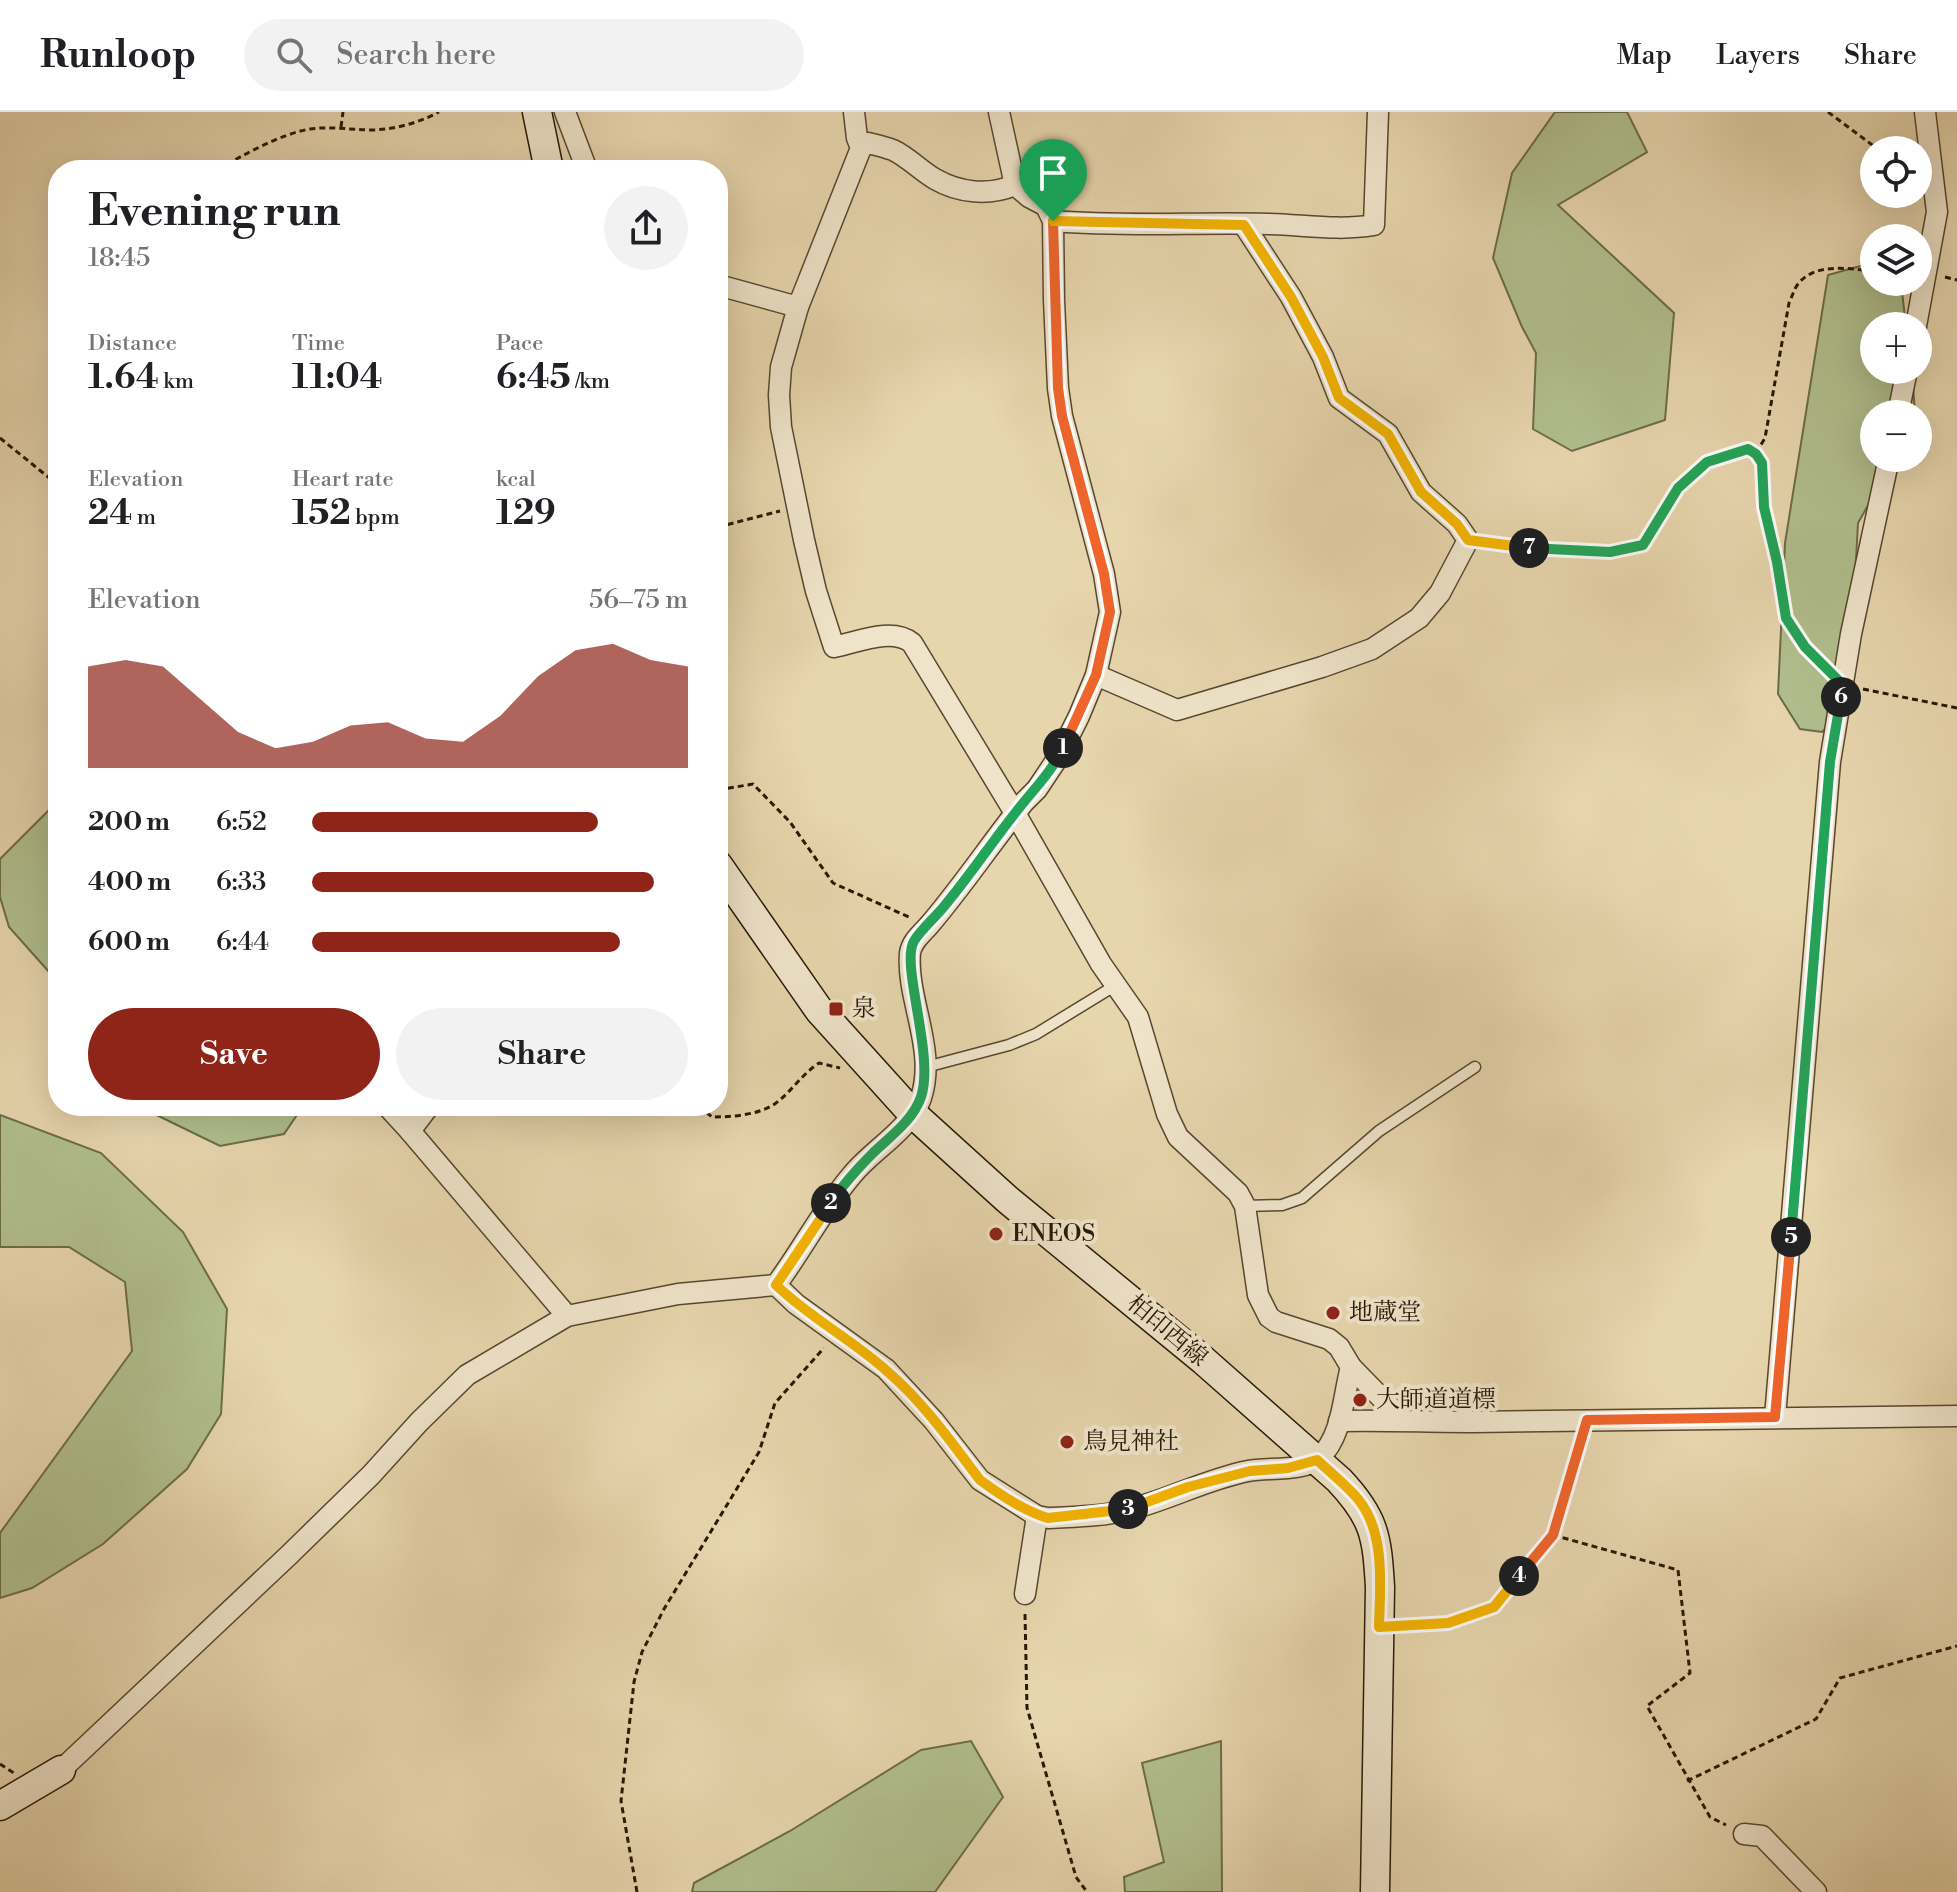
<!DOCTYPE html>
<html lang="en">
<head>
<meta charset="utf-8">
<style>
  :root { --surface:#fff; --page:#f2f2f2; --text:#202124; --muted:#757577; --line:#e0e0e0; --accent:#8f2418 }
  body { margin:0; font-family:"Libre Bodoni","Noto Serif JP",serif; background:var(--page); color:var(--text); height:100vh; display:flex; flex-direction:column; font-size:30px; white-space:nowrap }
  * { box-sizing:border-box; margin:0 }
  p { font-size:26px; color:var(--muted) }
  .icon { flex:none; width:44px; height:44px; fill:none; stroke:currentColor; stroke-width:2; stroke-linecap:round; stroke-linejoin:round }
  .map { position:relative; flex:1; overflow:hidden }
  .sheet { position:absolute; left:48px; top:48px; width:680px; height:956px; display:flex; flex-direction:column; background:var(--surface); border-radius:32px; box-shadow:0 8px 32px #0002 }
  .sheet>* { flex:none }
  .fabs { position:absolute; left:1860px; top:24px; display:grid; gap:16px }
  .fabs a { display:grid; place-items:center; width:72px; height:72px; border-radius:50%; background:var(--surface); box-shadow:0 8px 32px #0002; font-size:40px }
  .pin { position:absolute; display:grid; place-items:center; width:68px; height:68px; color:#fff; margin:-82px -34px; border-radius:50% 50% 50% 0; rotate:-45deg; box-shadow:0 0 8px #0007 }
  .pin .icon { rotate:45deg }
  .km { position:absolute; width:40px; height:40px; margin:-20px; border-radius:50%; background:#222; color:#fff; font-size:22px; line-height:40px; text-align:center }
  .round { display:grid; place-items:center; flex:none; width:84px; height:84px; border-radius:42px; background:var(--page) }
  .overview { display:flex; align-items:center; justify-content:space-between; height:136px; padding:0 40px }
  h1 { font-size:44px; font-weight:700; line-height:60px }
  .metrics { display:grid; grid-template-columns:repeat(3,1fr); gap:12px; height:136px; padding:8px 40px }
  .metrics div { display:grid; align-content:center }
  .metrics b { font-size:34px; font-weight:700 }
  .metrics small { font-size:22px; font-weight:400 }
  .metrics p { font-size:22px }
  .chart { height:224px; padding:16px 40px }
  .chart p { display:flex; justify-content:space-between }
  .chart svg { width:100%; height:144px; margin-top:8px; fill:var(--accent); opacity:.7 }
  .action { display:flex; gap:16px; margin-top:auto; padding:16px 40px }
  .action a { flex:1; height:92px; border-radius:48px; background:var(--accent); color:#fff; font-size:32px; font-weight:700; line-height:92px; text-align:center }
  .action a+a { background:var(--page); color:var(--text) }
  ul { padding:0 40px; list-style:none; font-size:26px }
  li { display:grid; grid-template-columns:128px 96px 1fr; align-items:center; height:60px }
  li i { height:20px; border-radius:10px; background:var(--accent) }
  header { display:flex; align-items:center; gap:48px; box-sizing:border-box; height:112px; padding:0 40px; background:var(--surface); border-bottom:2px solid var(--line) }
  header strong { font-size:38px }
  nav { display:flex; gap:44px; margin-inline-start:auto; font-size:28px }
  .search { width:560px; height:72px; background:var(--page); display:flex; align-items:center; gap:20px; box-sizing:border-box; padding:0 28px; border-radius:44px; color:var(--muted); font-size:30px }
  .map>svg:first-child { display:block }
  .green { fill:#b1be8d; stroke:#6c6c49; stroke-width:2 }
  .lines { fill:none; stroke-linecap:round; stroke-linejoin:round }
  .lane-casing { stroke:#57482f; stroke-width:13 }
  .street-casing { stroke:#57482f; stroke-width:23 }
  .secondary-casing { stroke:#271905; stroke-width:31 }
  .path { stroke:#271905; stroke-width:3; stroke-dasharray:6 4; stroke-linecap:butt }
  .lane { stroke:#efe4ca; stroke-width:10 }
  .street { stroke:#efe4ca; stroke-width:20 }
  .secondary { stroke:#efe4ca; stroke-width:28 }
  .split-1-casing { stroke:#fff; stroke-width:16 }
  .split-2-casing { stroke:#fff; stroke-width:16 }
  .split-3-casing { stroke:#fff; stroke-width:16 }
  .split-4-casing { stroke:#fff; stroke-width:16 }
  .split-5-casing { stroke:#fff; stroke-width:16 }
  .split-6-casing { stroke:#fff; stroke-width:16 }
  .split-7-casing { stroke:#fff; stroke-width:16 }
  .split-8-casing { stroke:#fff; stroke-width:16 }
  .split-1 { stroke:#f0652b; stroke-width:10 }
  .split-2 { stroke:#22a559; stroke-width:10 }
  .split-3 { stroke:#f5b400; stroke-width:10 }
  .split-4 { stroke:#f5b400; stroke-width:10 }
  .split-5 { stroke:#f0652b; stroke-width:10 }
  .split-6 { stroke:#22a559; stroke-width:10 }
  .split-7 { stroke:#22a559; stroke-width:10 }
  .split-8 { stroke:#f5b400; stroke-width:10 }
  .poi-dot { fill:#8f2418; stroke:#efe4ca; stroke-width:3 }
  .labels { text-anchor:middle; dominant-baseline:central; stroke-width:8; stroke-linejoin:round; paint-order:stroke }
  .poi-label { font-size:24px; fill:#271905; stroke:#efe4ca; text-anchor:start }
  .street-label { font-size:24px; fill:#271905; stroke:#efe4ca }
</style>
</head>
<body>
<header>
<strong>Runloop</strong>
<div class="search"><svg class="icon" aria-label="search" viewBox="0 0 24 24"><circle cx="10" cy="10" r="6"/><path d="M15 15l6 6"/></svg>Search here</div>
<nav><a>Map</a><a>Layers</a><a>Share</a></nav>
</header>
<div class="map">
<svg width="1957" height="1780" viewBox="0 0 1957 1780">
  <rect width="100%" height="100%" fill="#e7d5ad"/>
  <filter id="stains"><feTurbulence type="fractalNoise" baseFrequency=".0025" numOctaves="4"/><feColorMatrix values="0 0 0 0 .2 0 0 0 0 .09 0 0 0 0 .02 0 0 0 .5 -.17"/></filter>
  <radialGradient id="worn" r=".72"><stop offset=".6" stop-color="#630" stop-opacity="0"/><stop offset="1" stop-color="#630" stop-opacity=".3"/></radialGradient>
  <g class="green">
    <path d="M1555 0H1627L1647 40 1558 93 1674 201 1665 308 1572 339 1533 317 1536 241 1522 215 1493 146 1512 61Z"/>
    <path d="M1860 154 1874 160V170L1901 171 1906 214H1874V258H1912L1915 302H1874V346H1895L1858 411 1848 594 1822 620 1800 617 1778 582 1785 431 1828 163Z"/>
    <path d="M58 689V870L9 815 0 785V747Z"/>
    <path d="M138 994H303L284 1022 220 1034Z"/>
    <path d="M0 1003 101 1041 183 1120 227 1197 221 1302 187 1357 103 1432 32 1476 0 1486V1421L132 1239 125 1170 69 1135H0Z"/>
    <path d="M971 1629 1003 1685 935 1780H692L694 1771 790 1719 921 1638Z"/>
    <path d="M1221 1629 1222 1780H1125L1124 1765 1164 1750 1142 1651Z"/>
  </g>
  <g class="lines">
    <defs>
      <g id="lane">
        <path d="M926 955 1009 933 1036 922 1116 873"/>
        <path d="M1245 1094 1282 1093 1302 1086 1379 1019 1475 955"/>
      </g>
      <g id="street">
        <path d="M565 0 587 58"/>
        <path d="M854 0 857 26 861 36 798 195 781 255 779 283 781 315 804 428 816 479 834 535C858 530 892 515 912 531L1015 701 1101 852 1138 905 1167 1002 1178 1025 1238 1081 1245 1094 1258 1183 1269 1205 1276 1210 1329 1227 1339 1235 1351 1255 1402 1307"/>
        <path d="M861 36 868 31C876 33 885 35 893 38 908 45 921 59 935 67 959 81 989 84 1015 73"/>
        <path d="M1053 109C1125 115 1197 110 1269 112 1305 113 1339 119 1374 113L1378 0"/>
        <path d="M718 173 798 195"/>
        <path d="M1916 214 1937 100 1925 0"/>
        <path d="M1898 302 1907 258"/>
        <path d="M1096 563 1177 598 1322 555 1372 537 1419 506 1440 481 1468 428 1457 412 1421 380 1388 322 1339 286 1323 245 1291 185 1244 113"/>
        <path d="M387 994 410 1019"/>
        <path d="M429 994 410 1019 567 1204"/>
        <path d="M776 1173 796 1192 886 1257 934 1309 980 1368 1037 1404 1048 1406C1075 1405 1106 1404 1132 1397 1172 1386 1208 1367 1248 1359 1268 1355 1304 1360 1319 1346 1343 1324 1343 1284 1351 1255"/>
        <path d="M1775 1305 1830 650 1851 522 1889 346"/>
        <path d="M1339 1309C1384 1308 1428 1310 1473 1310L1957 1304"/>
        <path d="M1025 1482 1037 1404"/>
        <path d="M61 1658 288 1444 371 1363 419 1310 467 1263 567 1204 678 1182 776 1173C802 1138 823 1097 852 1063 873 1037 909 1019 921 986 937 937 906 887 910 841 912 828 923 821 931 811 964 772 992 730 1024 690L1037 677 1059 644 1079 604 1096 563 1110 500 1104 462 1062 304 1058 276 1054 188 1053 109 1046 94 1029 85 1015 73 999 0"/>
        <path d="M1744 1722 1762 1724 1816 1780"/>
      </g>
      <g id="secondary">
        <path d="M537 0 549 58"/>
        <path d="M718 753 819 898 912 1001 1008 1088 1203 1248 1339 1368C1375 1406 1377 1425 1380 1475L1375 1780"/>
        <path d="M0 1694 61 1658"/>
      </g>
    </defs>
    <use href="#lane" class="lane-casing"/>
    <use href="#street" class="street-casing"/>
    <use href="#secondary" class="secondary-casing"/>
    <g class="path">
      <path d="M1828 0 1879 38"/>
      <path d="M341 15 343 0"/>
      <path d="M218 57C244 43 280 22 310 17 332 14 351 18 373 18 396 17 418 11 439 0"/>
      <path d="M1945 165 1957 168"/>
      <path d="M0 326 58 373"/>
      <path d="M1756 341 1765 326 1789 191C1792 185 1794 177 1798 172 1815 150 1850 157 1874 159"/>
      <path d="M718 415 780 399"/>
      <path d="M1487 431C1539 437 1591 443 1643 433L1678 376 1707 350 1748 337 1756 342 1762 351 1764 395 1777 450 1786 506 1805 535 1827 556"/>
      <path d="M1863 577 1957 596"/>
      <path d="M718 678 753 672 790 710 833 771 911 806"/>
      <path d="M699 994 712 1005C731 1005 760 1003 776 991 792 979 802 962 819 951L840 956"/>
      <path d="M1553 1423 1678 1458 1690 1561 1647 1594 1710 1705 1726 1713"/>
      <path d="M1025 1502 1027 1596 1076 1765 1087 1780"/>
      <path d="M1403 1514 1448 1511 1494 1495 1553 1423 1581 1329"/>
      <path d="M0 1652 14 1661"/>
      <path d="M1687 1669 1816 1607 1840 1566 1957 1534"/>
      <path d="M637 1780 621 1689 634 1570 642 1540 664 1497 759 1340 775 1291 824 1236"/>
    </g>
    <use href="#lane" class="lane"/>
    <use href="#street" class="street"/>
    <use href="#secondary" class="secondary"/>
  </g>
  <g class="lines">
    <defs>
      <path id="split-1" d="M1053 109 1058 276 1062 304 1104 462 1110 500 1096 563 1063 636"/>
      <path id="split-2" d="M831 1091C843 1072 858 1056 874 1040 891 1024 913 1008 921 985 935 943 900 852 914 829 922 816 937 804 946 792 971 762 992 730 1016 700 1032 679 1051 661 1063 636"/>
      <path id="split-3" d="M831 1091 776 1173C810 1206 853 1228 888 1260 924 1291 952 1331 980 1368 999 1382 1025 1400 1048 1406L1128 1397"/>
      <path id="split-4" d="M1128 1397 1188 1375 1250 1359 1288 1356 1317 1348C1331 1361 1346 1373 1358 1387 1386 1421 1380 1474 1379 1515L1448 1511 1494 1495 1519 1464"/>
      <path id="split-5" d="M1519 1464 1553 1423 1587 1308 1775 1305 1791 1125"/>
      <path id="split-6" d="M1791 1125 1830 650 1841 585"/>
      <path id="split-7" d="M1529 436 1610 440 1643 433 1678 376 1707 350 1748 337 1756 342 1762 351 1764 395 1777 450 1786 506 1805 535 1843 573 1841 585"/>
      <path id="split-8" d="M1053 109 1244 113 1291 185 1323 245 1339 286 1388 322 1421 380 1457 412 1468 428 1529 436"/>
    </defs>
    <use href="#split-1" class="split-1-casing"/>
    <use href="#split-2" class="split-2-casing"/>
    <use href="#split-3" class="split-3-casing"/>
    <use href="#split-4" class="split-4-casing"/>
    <use href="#split-5" class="split-5-casing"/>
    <use href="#split-6" class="split-6-casing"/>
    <use href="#split-7" class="split-7-casing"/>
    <use href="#split-8" class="split-8-casing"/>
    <use href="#split-1" class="split-1"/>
    <use href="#split-2" class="split-2"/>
    <use href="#split-3" class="split-3"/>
    <use href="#split-4" class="split-4"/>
    <use href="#split-5" class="split-5"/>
    <use href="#split-6" class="split-6"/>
    <use href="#split-7" class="split-7"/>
    <use href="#split-8" class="split-8"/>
  </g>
  <g class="poi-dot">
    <rect x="828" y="889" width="16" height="16" rx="4"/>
    <circle cx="996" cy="1122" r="8"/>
    <circle cx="1333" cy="1201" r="8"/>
    <circle cx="1360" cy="1288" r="8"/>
    <circle cx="1067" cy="1330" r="8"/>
  </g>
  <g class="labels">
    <g class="poi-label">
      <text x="852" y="897">泉</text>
      <text x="1012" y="1122">ENEOS</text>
      <text x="1349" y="1201">地蔵堂</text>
      <text x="1376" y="1288">大師道道標</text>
      <text x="1083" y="1330">鳥見神社</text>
    </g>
    <g class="street-label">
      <text transform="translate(1167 1219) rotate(40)">柏印西線</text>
    </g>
  </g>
  <rect width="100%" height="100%" filter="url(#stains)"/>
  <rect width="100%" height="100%" fill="url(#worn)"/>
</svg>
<div class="fabs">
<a><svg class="icon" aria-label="locate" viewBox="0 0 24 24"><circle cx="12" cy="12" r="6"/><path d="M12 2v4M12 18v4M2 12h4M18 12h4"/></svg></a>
<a><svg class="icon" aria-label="layers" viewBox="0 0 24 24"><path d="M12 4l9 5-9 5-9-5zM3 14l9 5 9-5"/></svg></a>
<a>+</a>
<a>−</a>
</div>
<div class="pin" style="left:1053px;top:109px;background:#1e9e55"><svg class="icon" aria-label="arrive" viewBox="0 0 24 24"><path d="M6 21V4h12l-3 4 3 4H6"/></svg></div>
<b class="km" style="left:1063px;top:636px">1</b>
<b class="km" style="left:831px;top:1091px">2</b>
<b class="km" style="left:1128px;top:1397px">3</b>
<b class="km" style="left:1519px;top:1464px">4</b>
<b class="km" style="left:1791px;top:1125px">5</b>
<b class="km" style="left:1841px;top:585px">6</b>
<b class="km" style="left:1529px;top:436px">7</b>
<section class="sheet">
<div class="overview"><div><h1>Evening run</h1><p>18:45</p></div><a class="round"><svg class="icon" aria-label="share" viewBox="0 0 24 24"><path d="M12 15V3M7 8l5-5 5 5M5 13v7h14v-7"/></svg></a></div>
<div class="metrics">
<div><p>Distance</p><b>1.64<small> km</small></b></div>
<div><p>Time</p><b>11:04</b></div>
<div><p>Pace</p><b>6:45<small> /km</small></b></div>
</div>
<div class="metrics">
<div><p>Elevation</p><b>24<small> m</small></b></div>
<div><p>Heart rate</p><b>152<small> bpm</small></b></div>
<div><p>kcal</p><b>129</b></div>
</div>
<div class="chart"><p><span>Elevation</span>56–75 m</p>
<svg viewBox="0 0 160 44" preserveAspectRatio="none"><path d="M0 44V13L10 11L20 13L30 23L40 33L50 38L60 36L70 31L80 30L90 35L100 36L110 28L120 16L130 8L140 6L150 11L160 13V44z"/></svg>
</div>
<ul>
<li><b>200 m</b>6:52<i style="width:76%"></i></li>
<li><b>400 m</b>6:33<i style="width:91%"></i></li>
<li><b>600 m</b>6:44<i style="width:82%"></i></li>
</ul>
<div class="action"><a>Save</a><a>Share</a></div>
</section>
</div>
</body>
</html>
